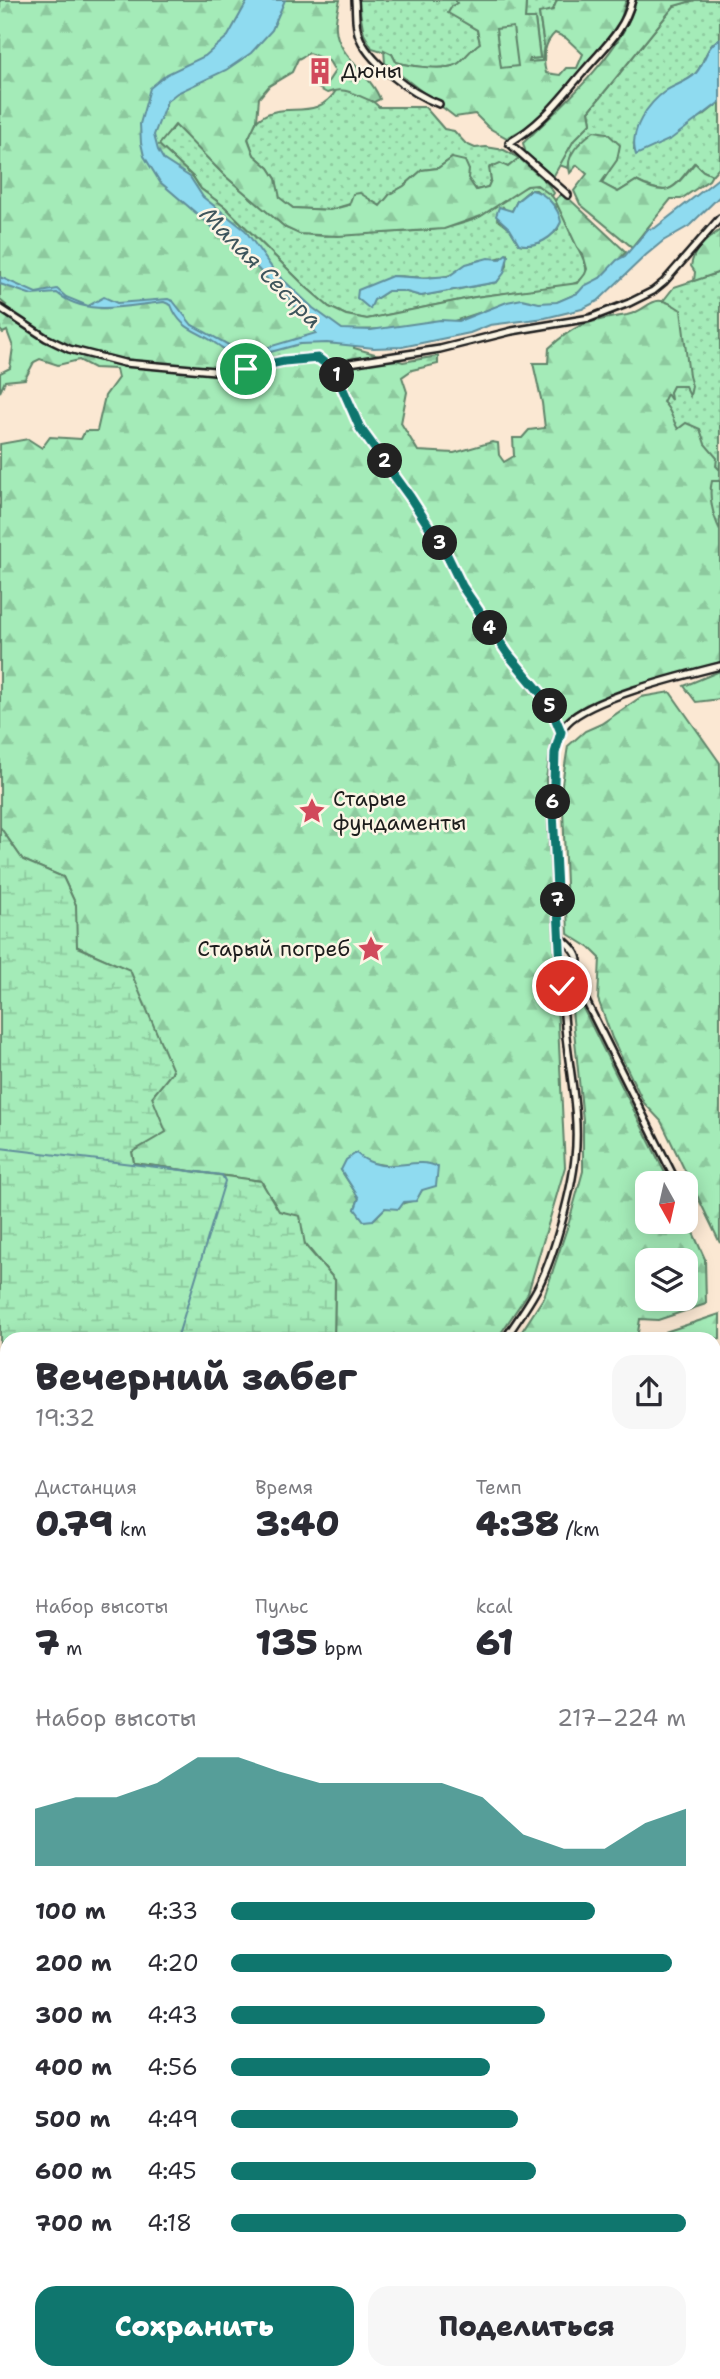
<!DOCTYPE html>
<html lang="ru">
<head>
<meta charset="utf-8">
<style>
  :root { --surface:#fff; --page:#f7f7f7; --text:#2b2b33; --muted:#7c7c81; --accent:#0f766e }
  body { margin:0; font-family:"Shantell Sans",sans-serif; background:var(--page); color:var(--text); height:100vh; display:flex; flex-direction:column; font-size:26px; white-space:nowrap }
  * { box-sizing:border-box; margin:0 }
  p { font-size:23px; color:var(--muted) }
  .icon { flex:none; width:38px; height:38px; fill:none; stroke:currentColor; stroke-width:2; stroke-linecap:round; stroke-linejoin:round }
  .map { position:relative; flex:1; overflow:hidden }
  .side { position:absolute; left:0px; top:1332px; width:721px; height:1048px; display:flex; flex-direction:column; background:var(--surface); border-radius:21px 21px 0 0; box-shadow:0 4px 18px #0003 }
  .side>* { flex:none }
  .needle { width:46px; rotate:172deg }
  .fabs { position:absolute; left:635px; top:1171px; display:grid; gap:14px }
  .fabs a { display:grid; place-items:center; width:63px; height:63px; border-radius:14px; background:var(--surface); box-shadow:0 4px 18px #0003; font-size:35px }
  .pin { position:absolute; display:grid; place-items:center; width:60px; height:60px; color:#fff; margin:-30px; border:4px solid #fff; border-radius:50%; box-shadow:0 2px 7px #0007 }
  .km { position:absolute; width:35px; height:35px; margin:-18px; border-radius:50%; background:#222; color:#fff; font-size:19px; line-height:35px; text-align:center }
  .round { display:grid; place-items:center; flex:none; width:74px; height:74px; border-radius:21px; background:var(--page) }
  .headline { display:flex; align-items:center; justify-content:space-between; height:119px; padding:0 35px }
  h1 { font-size:38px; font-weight:800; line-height:52px }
  .metrics { display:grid; grid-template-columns:repeat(3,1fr); gap:10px; height:119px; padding:7px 35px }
  .metrics div { display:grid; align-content:center }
  .metrics b { font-size:35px; font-weight:800 }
  .metrics small { font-size:19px; font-weight:400 }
  .metrics p { font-size:19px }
  .chart { height:196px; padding:14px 35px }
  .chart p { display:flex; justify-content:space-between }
  .chart svg { width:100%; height:126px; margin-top:7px; fill:var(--accent); opacity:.7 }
  .primary-button { display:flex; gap:14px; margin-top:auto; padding:14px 35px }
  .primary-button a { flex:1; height:80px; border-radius:21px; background:var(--accent); color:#fff; font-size:28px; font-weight:800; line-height:80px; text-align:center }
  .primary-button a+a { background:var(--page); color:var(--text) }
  ul { padding:0 35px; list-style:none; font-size:23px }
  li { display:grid; grid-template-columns:112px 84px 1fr; align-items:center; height:52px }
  li i { height:18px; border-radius:9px; background:var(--accent) }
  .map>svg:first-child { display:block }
  .grass { fill:url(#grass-dots); stroke:#60846a; stroke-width:2; fill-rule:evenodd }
  .forest { fill:url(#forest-firs); stroke:#60846a; stroke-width:2; fill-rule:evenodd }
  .wetland { fill:url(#wetland-marsh); stroke:#60846a; stroke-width:2 }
  .pitch { fill:#a4ebb8; stroke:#60846a; stroke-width:2 }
  .water { fill:#8fdbf0; stroke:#618f9b; stroke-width:2 }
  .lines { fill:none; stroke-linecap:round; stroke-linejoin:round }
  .stream { stroke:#618f9b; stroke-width:2 }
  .street-casing { stroke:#1c1c1c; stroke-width:10 }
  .primary-casing { stroke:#1c1c1c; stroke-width:14 }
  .street { stroke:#fcf5e5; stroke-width:5 }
  .primary { stroke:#fddcac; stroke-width:9 }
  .route-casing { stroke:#fff; stroke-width:14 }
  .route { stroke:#0f766e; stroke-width:9 }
  .labels { text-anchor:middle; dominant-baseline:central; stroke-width:5; stroke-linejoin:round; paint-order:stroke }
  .poi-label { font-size:21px; fill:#1c1c1c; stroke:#fcf5e5; text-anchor:start }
  .water-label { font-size:23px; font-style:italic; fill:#3e555c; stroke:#fcf5e5 }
</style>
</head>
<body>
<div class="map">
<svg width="720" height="2379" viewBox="0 0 720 2379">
  <defs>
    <pattern id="grass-dots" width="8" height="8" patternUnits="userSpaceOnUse" patternTransform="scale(1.75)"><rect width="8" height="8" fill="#a4ebb8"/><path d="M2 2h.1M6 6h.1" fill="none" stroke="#8dc99e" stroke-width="1.8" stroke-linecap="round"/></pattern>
    <pattern id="forest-firs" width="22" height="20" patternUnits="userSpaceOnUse" patternTransform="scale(1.75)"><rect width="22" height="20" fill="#a4ebb8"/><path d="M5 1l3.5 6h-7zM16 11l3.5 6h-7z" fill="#8dc99e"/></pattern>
    <pattern id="wetland-marsh" width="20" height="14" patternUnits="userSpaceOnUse" patternTransform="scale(1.75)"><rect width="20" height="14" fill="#a4ebb8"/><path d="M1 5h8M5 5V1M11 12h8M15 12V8" fill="none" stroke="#8dc99e"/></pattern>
  </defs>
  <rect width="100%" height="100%" fill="#fbe8d3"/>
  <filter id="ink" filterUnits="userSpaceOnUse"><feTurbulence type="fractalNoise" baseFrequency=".0143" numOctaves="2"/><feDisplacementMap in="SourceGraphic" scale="14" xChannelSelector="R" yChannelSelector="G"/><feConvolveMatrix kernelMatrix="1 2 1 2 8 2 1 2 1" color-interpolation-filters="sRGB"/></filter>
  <g filter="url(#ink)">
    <g class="grass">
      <path d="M358 0H455L457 3 449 13 477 30 480 43C471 49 466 57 459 63 448 72 409 66 396 62L392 54 372 48 364 34Z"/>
      <path d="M528 0H557L553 10 539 14 544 45 542 61 528 63 529 59 540 57 535 19 525 20 526 2Z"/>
      <path d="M695 0H720V39C706 45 705 62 696 73 689 81 676 85 668 90 648 103 635 126 634 149L704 115 720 102V166L712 175 703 171 694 163C672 190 670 198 636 181L618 192 601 184 616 160 572 153 568 168 559 165 574 140 591 123 589 111 674 6Z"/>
      <path d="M337 89C351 90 370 97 379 107H425L444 129 454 131 466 144 475 148 486 147 504 150 519 158 508 167 493 165 490 168 491 180 488 187 476 190 452 158 438 168 422 170 404 186 390 194 381 206 366 199 330 210 293 208 279 198 276 179 269 168 254 155 248 138C251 133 254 123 259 119 284 99 316 124 337 89Z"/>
      <path d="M176 125 224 175 286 228C313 240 342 235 370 233 406 231 441 233 475 219 490 212 522 183 534 185 551 187 559 207 565 220 568 228 572 236 576 244 584 261 597 277 570 285L475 297 367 319 346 315 329 307 307 288 225 207 201 189 193 177 158 144ZM530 190H536L556 207 558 229C547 240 535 248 519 244L510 229 497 219 503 207 506 211H512L517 201ZM507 254V266L497 282 421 296 403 291H388L374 300 392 276C410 276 429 280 447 276 457 274 464 264 476 261 487 259 498 261 507 254Z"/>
      <path d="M720 272V596L602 379 674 287Z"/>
      <path d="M7 2160V2373H20L19 2379H0V2169Z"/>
    </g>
    <g class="forest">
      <path d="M0 0H340C338 9 335 19 336 28 337 56 371 74 380 99L374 102C356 96 346 85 327 93L318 88 327 83 335 71 329 61 309 53 298 59 292 72 269 86 259 98 257 120 248 139 254 155 269 168 276 179 280 198 293 208 330 210 349 205 353 194 360 193 380 206 390 194 404 186 422 170 438 168 452 158 465 161 469 170 468 178 476 190 488 187 491 180 489 168 500 163 508 167 519 158 547 183 554 193 552 196 537 185 527 186 481 216 444 229 338 236 299 234 286 228 224 175 175 125 159 145 193 177 201 189 225 207 307 288 329 307 346 315 367 319 475 297 578 283 585 274 587 269 583 254 577 247 555 200 563 193 626 252 606 274 576 294 551 305 518 300 445 324 389 329 354 330V348L403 362 438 356V364L412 370 402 377 407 392 401 423 418 451 454 453 492 442 498 443 499 455 504 462 514 456 513 438H522L529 430 545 428 542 403 533 363H548L549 348C577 322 591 321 627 315 652 310 650 289 681 310L689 376 692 386 690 396 685 386H673L670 392 671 400 667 394 663 402C671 409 672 419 678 429L686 423 700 429 705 444 717 458 716 466 720 470V481H712C708 496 713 516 720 530V662L584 706C548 726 552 742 546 779L565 1167 528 1293 497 1339H334L335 1280 279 1212 261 1181 134 1163 132 1152 152 1097 130 971 76 946V905L63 877 23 860 0 827V444L28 439 42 448 50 437 81 439 85 431H97L105 396 118 378 116 369 94 368 79 360 58 365 40 359 34 362 25 379 5 381 0 392V373L10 368 13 347 7 331 3 333 0 330V311L6 305 0 300ZM366 1162 396 1167 408 1165 422 1190 416 1200 385 1208 373 1220 355 1209 359 1198 341 1170Z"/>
      <path d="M455 0H528L526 2 525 19H535L540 58 530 59 529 62 542 61 544 45 539 13 553 10 557 0H626L621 19 607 39 551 107 529 126 507 138 489 128 475 114 455 117 385 63 384 50 392 54 396 62C409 66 448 72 459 63 466 57 471 49 480 43L477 30 448 13 452 6 457 3ZM555 33 566 38 583 54 577 68H566L560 75 546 73C542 59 544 43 555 33Z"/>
      <path d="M636 0H695L674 6 589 111 591 123 574 140 553 177 526 154 523 143C559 109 626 49 636 0Z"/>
      <path d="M594 131 607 133 620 145 617 160 601 183 618 192 636 181C670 199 673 189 695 163L703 171 712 175 709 180 681 199H671L632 247 580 204 574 191 587 174 577 165 570 173C564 155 581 141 594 131Z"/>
      <path d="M720 230V272L694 281 695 272 691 266C694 248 706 240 720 230Z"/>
      <path d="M720 671V699L696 702 684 686Z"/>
      <path d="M670 692 720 763V1243L661 1121 644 1103 612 1038 598 999 600 958 590 948 568 934 562 784 568 746 585 731 601 724 641 697Z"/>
      <path d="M572 986 670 1183H648V1222H686V1217L705 1259 706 1304 658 1320 640 1319 637 1339H517L544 1297 569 1222 583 1171V1120L570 990ZM648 1260H686V1298H648Z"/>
      <path d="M720 1314V1339L665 1332Z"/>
      <path d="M720 1713V2140L714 2135V1724Z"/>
      <path d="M7 1770V1847L0 1844V1772Z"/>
      <path d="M0 1881 7 1884V2160L0 2169Z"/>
    </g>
    <path class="wetland" d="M0 827 23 860 63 877 76 905 77 947 130 970 173 1071 152 1097 166 1132 132 1152 134 1163 261 1181 279 1211 300 1216 305 1245 335 1280 334 1339H7V1770L0 1772Z"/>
    <path class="pitch" d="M513 27 518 66 501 68 496 29Z"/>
    <g class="water">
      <path d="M248 0H285L272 30 251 53 226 70 177 93 167 101 154 135 158 150 164 160 190 177 203 197 245 230 275 272 313 308 342 329 371 330 440 320 459 321 507 302 522 299 539 303 557 302 578 293 584 286 600 278 617 260 625 256 648 229 655 228 720 177V196L689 226 663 241 646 255 598 301 582 309 545 318 490 325 470 333 402 347 374 348 327 343 300 344 241 360C230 355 222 347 212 341 193 329 180 328 171 305L164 302C129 305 87 318 57 293L32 295 0 284V277L36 293 57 289 66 297 88 306 104 297 117 303 168 299 173 301 192 325 245 354 316 333 286 295 273 285 247 257 160 182 144 156 141 143 140 124 150 88 167 74 205 56 228 36Z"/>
      <path d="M720 39V102L671 139 636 155C628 131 648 103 667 90 675 85 689 81 696 73 705 63 706 45 720 39Z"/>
      <path d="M531 190C545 192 559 208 561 222 554 238 536 248 519 244L510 229 496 216 499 207 512 211 517 201Z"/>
      <path d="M506 254 508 256 504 273 497 282 421 296 403 291H388L374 300 370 309 357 298 358 290 392 276 424 278 449 276 466 264 488 258 500 259Z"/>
      <path d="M356 1153C386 1179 411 1154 438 1167L436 1186 422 1190 416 1201 404 1202 399 1209 385 1208 373 1220 364 1221 355 1209 359 1198 341 1170 346 1160Z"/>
    </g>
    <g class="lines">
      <g class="stream">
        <path d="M0 1148 222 1175 225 1181 177 1339"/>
        <path d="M0 1696 7 1699"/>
        <path d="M714 2048 720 2051"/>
      </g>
      <defs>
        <g id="street">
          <path d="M355 0C356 10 355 23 358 33 366 61 412 94 439 104"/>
          <path d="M568 195 509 143C543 123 559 100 584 71 604 47 624 32 632 0"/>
          <path d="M0 308 46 338 69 349 124 363 226 372 306 358H318L335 371 360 428 410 497 446 553 462 586 508 654 549 703 561 731"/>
          <path d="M335 371 350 363 440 349 512 331 590 318 629 303 653 291 664 282 720 218"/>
          <path d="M561 938C584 956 583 966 562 986"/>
          <path d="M576 973 583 995 677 1183"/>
          <path d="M505 1339C517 1320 532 1301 541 1281 555 1252 572 1189 575 1158 580 1115 569 1070 565 1027 562 997 562 967 561 937 558 893 539 754 567 723 590 698 685 675 720 666"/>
          <path d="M0 2170 7 2161"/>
          <path d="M0 2186 7 2189"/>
          <path d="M0 2243 7 2245"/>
          <path d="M0 2319 7 2328"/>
          <path d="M453 2373 472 2379"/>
          <path d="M635 2373 646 2379"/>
          <path d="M134 2379 139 2373"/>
          <path d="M187 2379 202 2373"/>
          <path d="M314 2379 315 2373"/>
          <path d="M426 2379 428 2373"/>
        </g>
        <g id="primary">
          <path d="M0 1860 7 1863"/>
          <path d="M714 2181 720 2184"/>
        </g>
      </defs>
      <use href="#street" class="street-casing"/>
      <use href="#primary" class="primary-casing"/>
      <use href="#street" class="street"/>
      <use href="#primary" class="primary"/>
    </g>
  </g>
  <g class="lines" filter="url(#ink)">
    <defs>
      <path id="route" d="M246 369 284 361 318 358 335 371 360 428 410 497 446 553 462 586 508 654 549 703 561 732 555 753 553 812 562 986"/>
    </defs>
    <use href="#route" class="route-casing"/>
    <use href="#route" class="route"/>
  </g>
  <defs>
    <symbol id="building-bare" viewBox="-9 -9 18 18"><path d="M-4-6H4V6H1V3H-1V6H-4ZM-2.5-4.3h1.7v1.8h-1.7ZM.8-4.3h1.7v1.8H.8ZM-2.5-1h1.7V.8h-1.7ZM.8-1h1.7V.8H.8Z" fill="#d1495b" stroke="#fcf5e5" stroke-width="2.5" paint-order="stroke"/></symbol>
    <symbol id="sight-bare" viewBox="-9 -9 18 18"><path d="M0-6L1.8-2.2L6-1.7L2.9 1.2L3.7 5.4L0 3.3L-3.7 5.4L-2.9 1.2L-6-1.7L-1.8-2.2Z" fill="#d1495b" stroke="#fcf5e5" stroke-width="2.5" paint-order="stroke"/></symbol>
  </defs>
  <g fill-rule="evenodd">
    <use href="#building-bare" x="301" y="52" width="38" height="38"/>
    <use href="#sight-bare" x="293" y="792" width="38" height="38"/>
    <use href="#sight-bare" x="352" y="930" width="38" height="38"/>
  </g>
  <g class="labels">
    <g class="poi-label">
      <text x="341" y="71">Дюны</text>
      <text x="333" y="799">Старые<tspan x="333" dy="24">фундаменты</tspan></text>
      <text x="350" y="949" text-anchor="end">Старый погреб</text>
    </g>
    <g class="water-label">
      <text transform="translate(261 267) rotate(45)">Малая Сестра</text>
    </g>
  </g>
</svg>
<div class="fabs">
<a><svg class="needle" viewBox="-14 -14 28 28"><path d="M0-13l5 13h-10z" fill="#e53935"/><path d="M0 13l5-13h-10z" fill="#7c7c81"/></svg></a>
<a><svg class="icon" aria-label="layers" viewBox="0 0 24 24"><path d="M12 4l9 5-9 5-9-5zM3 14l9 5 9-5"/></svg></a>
</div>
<div class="pin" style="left:246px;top:369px;background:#1e9e55"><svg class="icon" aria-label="arrive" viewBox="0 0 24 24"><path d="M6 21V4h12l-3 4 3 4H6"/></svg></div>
<div class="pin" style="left:562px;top:986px;background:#d93025"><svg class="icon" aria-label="check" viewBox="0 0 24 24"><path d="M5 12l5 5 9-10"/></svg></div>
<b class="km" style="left:337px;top:375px">1</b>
<b class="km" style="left:385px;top:461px">2</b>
<b class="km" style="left:440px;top:543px">3</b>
<b class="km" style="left:490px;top:628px">4</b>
<b class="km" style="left:550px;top:706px">5</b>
<b class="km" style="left:553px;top:802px">6</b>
<b class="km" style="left:558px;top:900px">7</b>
<section class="side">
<div class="headline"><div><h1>Вечерний забег</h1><p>19:32</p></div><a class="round"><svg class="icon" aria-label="share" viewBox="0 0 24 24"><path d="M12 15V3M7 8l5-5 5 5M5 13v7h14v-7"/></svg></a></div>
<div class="metrics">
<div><p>Дистанция</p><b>0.79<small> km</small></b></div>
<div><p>Время</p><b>3:40</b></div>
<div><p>Темп</p><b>4:38<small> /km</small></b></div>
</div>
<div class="metrics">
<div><p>Набор высоты</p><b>7<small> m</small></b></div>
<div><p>Пульс</p><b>135<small> bpm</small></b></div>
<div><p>kcal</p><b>61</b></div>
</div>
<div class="chart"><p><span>Набор высоты</span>217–224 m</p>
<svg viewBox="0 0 160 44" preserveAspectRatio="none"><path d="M0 44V24L10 20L20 20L30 15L40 6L50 6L60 11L70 15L80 15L90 15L100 15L110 20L120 33L130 38L140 38L150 29L160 24V44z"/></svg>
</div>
<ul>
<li><b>100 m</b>4:33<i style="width:80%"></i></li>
<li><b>200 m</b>4:20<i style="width:97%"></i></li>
<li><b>300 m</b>4:43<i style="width:69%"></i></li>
<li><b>400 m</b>4:56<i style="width:57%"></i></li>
<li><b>500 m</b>4:49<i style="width:63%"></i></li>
<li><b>600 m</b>4:45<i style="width:67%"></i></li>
<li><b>700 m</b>4:18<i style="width:100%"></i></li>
</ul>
<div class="primary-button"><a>Сохранить</a><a>Поделиться</a></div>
</section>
</div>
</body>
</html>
